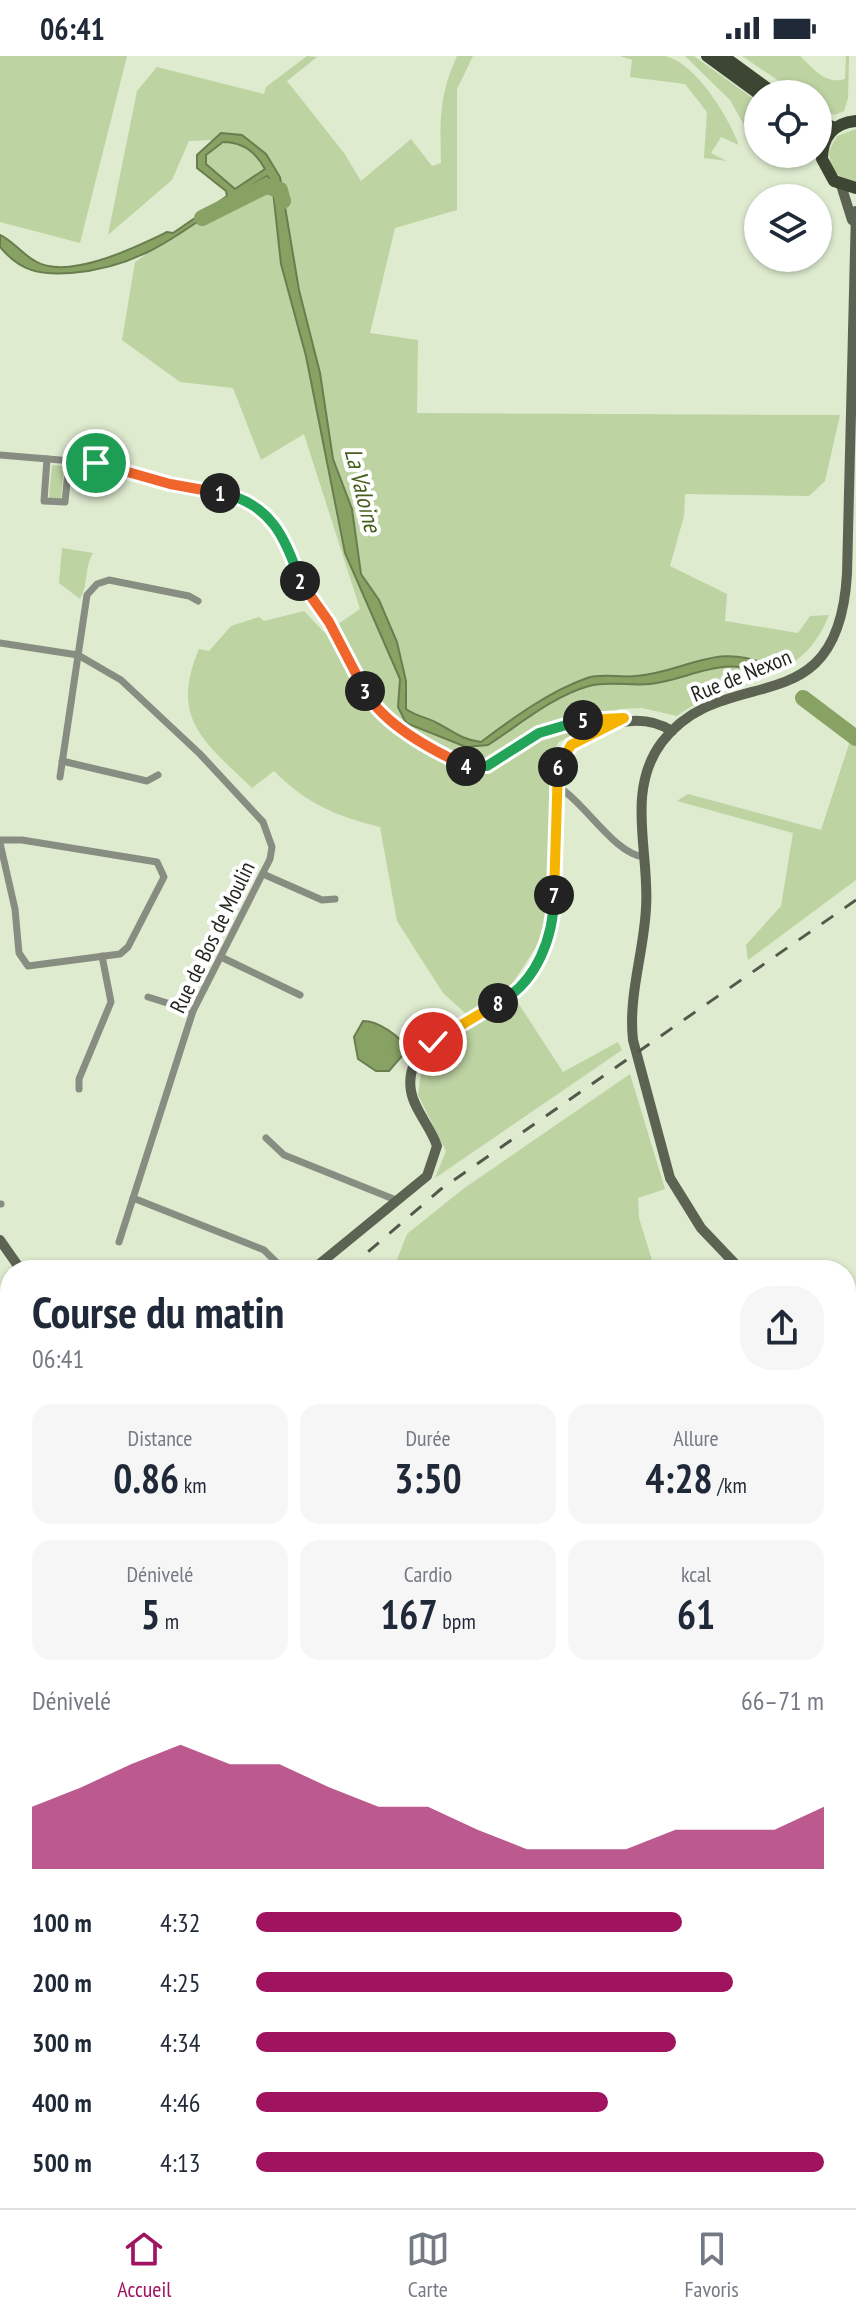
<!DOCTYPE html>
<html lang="fr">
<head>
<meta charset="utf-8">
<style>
  :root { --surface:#fff; --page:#f6f6f7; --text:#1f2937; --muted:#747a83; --line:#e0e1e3; --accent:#a0145f }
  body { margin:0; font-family:"PT Sans Narrow",sans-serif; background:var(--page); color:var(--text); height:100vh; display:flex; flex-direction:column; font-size:30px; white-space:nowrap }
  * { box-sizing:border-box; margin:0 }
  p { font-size:26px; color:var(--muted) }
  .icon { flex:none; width:44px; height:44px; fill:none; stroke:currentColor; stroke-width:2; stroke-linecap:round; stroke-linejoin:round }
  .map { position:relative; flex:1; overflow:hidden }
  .panel { position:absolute; left:0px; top:1204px; width:856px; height:948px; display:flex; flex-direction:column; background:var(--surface); border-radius:32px 32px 0 0; box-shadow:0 2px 6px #0004 }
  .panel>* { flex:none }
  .tools { position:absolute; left:744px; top:24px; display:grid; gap:16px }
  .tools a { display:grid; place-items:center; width:88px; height:88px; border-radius:50%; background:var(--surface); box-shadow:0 2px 6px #0004; font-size:40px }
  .pin { position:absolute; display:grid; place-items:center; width:68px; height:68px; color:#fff; margin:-34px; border:4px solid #fff; border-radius:50%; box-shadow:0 2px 8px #0007 }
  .km { position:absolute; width:40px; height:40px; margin:-20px; border-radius:50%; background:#222; color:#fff; font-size:22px; line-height:40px; text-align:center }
  .round { display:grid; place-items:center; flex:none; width:84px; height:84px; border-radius:32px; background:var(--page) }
  .overview { display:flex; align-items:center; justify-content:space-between; height:136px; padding:0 32px }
  h1 { font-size:44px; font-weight:700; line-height:60px }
  .stats { display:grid; grid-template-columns:repeat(3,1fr); gap:12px; height:136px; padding:8px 32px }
  .stats div { display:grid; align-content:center; border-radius:20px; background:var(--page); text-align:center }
  .stats b { font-size:40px; font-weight:700 }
  .stats small { font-size:22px; font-weight:400 }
  .stats p { font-size:22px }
  .chart { height:224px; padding:16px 32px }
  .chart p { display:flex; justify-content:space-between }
  .chart svg { width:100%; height:144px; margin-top:8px; fill:var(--accent); opacity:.7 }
  ul { padding:0 32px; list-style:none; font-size:26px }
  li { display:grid; grid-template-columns:128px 96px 1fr; align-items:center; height:60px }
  li i { height:20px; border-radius:10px; background:var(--accent) }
  .status { display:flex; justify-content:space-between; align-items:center; height:56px; padding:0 40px; background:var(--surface); direction:ltr }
  .status svg { height:22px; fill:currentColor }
  .menu { display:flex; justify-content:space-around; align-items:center; height:112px; border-top:2px solid var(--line); background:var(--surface); font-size:22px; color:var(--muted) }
  .menu a { display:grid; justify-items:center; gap:4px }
  .menu .active { color:var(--accent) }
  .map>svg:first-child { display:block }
  .green { fill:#bdd3a2 }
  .water { fill:#88a264; stroke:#6a7d4f; stroke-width:2; fill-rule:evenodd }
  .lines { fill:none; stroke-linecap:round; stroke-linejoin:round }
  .river { stroke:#88a264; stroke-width:16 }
  .street { stroke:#888d82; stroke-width:7 }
  .secondary { stroke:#5c6353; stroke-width:10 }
  .primary { stroke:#3d4632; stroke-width:12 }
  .rail { stroke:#52594a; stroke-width:3; stroke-dasharray:14 14; stroke-linecap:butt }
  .split-1-casing { stroke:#fff; stroke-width:16 }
  .split-2-casing { stroke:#fff; stroke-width:16 }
  .split-3-casing { stroke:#fff; stroke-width:16 }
  .split-4-casing { stroke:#fff; stroke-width:16 }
  .split-5-casing { stroke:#fff; stroke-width:16 }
  .split-6-casing { stroke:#fff; stroke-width:16 }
  .split-7-casing { stroke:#fff; stroke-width:16 }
  .split-8-casing { stroke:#fff; stroke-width:16 }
  .split-9-casing { stroke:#fff; stroke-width:16 }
  .split-1 { stroke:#f0652b; stroke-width:10 }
  .split-2 { stroke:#22a559; stroke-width:10 }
  .split-3 { stroke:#f0652b; stroke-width:10 }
  .split-4 { stroke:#f0652b; stroke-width:10 }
  .split-5 { stroke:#22a559; stroke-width:10 }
  .split-6 { stroke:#f5b400; stroke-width:10 }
  .split-7 { stroke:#f5b400; stroke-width:10 }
  .split-8 { stroke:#22a559; stroke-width:10 }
  .split-9 { stroke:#f5b400; stroke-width:10 }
  .labels { text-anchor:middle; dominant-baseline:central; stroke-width:8; stroke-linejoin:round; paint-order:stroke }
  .street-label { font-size:22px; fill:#23281e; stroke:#fff }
  .water-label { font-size:24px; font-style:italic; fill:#465f1c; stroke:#fff }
</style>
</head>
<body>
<div class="status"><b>06:41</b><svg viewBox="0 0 49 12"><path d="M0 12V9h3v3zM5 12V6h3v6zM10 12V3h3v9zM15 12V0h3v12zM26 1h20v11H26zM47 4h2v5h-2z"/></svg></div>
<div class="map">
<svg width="856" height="2152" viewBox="0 0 856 2152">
  <rect width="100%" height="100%" fill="#deebcf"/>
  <g class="green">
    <path d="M0 0H127L80 187 0 166Z"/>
    <path d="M307 0 317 1 287 25 344 97 361 125 411 83 432 110 441 107C440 64 439 40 457 0H473L457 33V154L395 172 370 277 418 284 417 357 840 359 825 425 809 440 685 438 684 460 670 510 727 538 725 565 798 577 810 560 829 559C799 635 732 619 677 660L642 652 619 653 559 686 549 702V871L509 933 563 1016 618 986 622 994 435 1122 446 1095 418 1039 422 1010 465 957 443 937 397 865 380 771C336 760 307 748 274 715L252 732C205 686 169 664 199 593L209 595 231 570 259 561 264 565 304 555 325 577 360 553 304 378 261 404 233 332 180 326 122 284 135 206 269 113 261 106 265 113 236 133 205 108 206 99C221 87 231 80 248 94L238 83 189 85 172 124 108 179 137 35 157 11 264 38 266 31Z"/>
    <path d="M620 0C634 0 650 0 664 0 695 5 729 62 739 89L721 81 711 97 727 105 704 102 707 56 685 28 630 21 632 4Z"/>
    <path d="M685 0H694L758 46V94L730 44Z"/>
    <path d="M742 0H800C814 13 825 29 845 23L846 0H849L848 42 844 55 835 59 818 52V38H798Z"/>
    <path d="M856 73V126C838 124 830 113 829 96L837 80Z"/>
    <path d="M760 98H812C803 121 774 111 760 98Z"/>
    <path d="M52 409 64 410 61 443 49 442Z"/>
    <path d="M62 492 93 497C84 512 89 527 80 543L59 527Z"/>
    <path d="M850 685 856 691V824L748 904 746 889 781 850 793 777 677 745 688 738 821 774Z"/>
    <path d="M630 1018 665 1133 638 1142 639 1162 655 1214H393L407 1178 463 1133Z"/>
    <path d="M554 2142H692L655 2152H557Z"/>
  </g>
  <g class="water">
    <path d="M221 77 242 79 266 98 280 121 299 234 320 317 333 403 352 453 361 518 379 544 397 586 406 625V653C417 661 427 661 437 667 453 675 462 684 481 686 513 662 548 636 587 622 601 617 621 622 636 620 688 616 717 583 774 612L763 618C725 598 688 624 650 628 630 630 607 625 589 630 553 640 519 669 488 689L466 691 406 667 398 651 400 623 345 497 306 300 281 208 272 126 267 120C197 159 158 210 71 217 40 219 21 216 0 191V179C13 185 22 198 35 205 68 225 136 191 167 176L173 177 227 140 226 135 197 112V99ZM223 86C242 86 256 96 265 113L235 133 206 108V99Z"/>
    <path d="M363 965C379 965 399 980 408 993L389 1015H376L358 1003 354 981Z"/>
  </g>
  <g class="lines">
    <g class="river">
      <path d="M202 162 266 130 280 134 283 145"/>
      <path d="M803 642 856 682"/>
    </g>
    <g class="street">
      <path d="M0 399 96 407 170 428 235 440 256 449 273 465 288 489 302 534 329 566 367 639 385 659 443 700 468 711 487 710 503 702 539 677 582 664 624 662"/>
      <path d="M47 403 44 445 65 446 69 405"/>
      <path d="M0 587 78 599 121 624 200 698 263 766 272 791 270 803 193 955 119 1186"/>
      <path d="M62 705 147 725 158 719"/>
      <path d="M60 721 87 539 97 528 109 524 189 540 198 545"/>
      <path d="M557 730C585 746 614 798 644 801"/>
      <path d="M0 784H22L157 806 164 821 128 891 120 898 28 910 19 897 15 853 0 787"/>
      <path d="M263 818 322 844 335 843"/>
      <path d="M221 901 300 939"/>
      <path d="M148 941 193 955"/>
      <path d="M79 1033V1023L111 946 102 900"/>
      <path d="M266 1082 284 1099 396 1144"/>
      <path d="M133 1142 264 1194 284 1214"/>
      <path d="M0 1148H1"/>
      <path d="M0 1395H10"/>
      <path d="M0 1655 10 1658"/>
      <path d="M0 1917 10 1919"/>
      <path d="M0 1955 10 1936"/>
    </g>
    <g class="secondary">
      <path d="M841 129 852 164"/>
      <path d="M0 1184 21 1214"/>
      <path d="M312 1214 427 1120 437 1090C431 1071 414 1054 411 1035 402 982 476 966 507 942 530 923 548 894 554 865L555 775 559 709 563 698C590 670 637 653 672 675"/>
      <path d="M741 1214 701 1172 670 1122 633 984C628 939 644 896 646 852 650 797 625 735 662 686 726 603 838 674 847 518L856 155"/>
      <path d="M846 1327 856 1341"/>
      <path d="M0 1560 10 1537"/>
      <path d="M846 1718 856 1719"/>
      <path d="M846 1976 856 1975"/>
      <path d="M846 2084 856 2039"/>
      <path d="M173 2152 189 2142"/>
      <path d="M831 2152 833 2142"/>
    </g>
    <g class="primary">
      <path d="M707 0 759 38"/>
      <path d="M723 0 775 38"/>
      <path d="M818 65 835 72"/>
      <path d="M856 65C834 67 822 81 822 103L834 125 856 132"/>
    </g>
    <g class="rail">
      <path d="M347 1214 441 1133 856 844"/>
      <path d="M221 2142 225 2152"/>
    </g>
  </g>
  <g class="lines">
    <defs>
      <path id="split-1" d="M96 407 170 428 220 437"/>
      <path id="split-2" d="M220 437C270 446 286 482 300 525"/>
      <path id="split-3" d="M300 525 329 566 365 635"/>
      <path id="split-4" d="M365 635C384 669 432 694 466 710"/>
      <path id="split-5" d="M466 710H487L539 677 583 664"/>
      <path id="split-6" d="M558 711 571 689 624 662 583 664"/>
      <path id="split-7" d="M554 839 558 711"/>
      <path id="split-8" d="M498 947C537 927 554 880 554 839"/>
      <path id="split-9" d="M433 986 498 947"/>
    </defs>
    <use href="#split-1" class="split-1-casing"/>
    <use href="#split-2" class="split-2-casing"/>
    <use href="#split-3" class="split-3-casing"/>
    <use href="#split-4" class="split-4-casing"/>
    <use href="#split-5" class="split-5-casing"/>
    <use href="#split-6" class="split-6-casing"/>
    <use href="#split-7" class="split-7-casing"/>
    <use href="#split-8" class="split-8-casing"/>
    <use href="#split-9" class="split-9-casing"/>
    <use href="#split-1" class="split-1"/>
    <use href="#split-2" class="split-2"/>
    <use href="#split-3" class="split-3"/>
    <use href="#split-4" class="split-4"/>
    <use href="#split-5" class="split-5"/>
    <use href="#split-6" class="split-6"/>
    <use href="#split-7" class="split-7"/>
    <use href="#split-8" class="split-8"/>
    <use href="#split-9" class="split-9"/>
  </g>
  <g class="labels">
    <g class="street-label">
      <text transform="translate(741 619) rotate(-22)">Rue de Nexon</text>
      <text transform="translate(212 881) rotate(-64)">Rue de Bos de Moulin</text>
    </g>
    <g class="water-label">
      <text transform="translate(363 434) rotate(76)">La Valoine</text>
    </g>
  </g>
</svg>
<div class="tools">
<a><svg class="icon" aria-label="locate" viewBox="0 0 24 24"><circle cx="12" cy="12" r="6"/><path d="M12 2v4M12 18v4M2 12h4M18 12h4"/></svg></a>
<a><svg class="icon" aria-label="layers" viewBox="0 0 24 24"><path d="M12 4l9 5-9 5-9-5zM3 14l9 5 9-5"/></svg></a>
</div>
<div class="pin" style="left:96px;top:407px;background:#1e9e55"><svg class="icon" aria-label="arrive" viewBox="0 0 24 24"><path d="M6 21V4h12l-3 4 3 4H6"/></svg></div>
<div class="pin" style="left:433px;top:986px;background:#d93025"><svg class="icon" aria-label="check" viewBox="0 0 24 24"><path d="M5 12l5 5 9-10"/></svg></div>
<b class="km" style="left:220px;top:437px">1</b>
<b class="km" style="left:300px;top:525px">2</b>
<b class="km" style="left:365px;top:635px">3</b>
<b class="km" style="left:466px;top:710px">4</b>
<b class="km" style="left:583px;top:664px">5</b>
<b class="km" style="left:558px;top:711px">6</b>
<b class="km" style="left:554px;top:839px">7</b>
<b class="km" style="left:498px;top:947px">8</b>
<section class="panel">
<div class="overview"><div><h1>Course du matin</h1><p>06:41</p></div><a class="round"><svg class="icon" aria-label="share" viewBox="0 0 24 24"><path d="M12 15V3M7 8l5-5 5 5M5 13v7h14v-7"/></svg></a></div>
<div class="stats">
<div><p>Distance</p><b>0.86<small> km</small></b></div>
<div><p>Durée</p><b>3:50</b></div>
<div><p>Allure</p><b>4:28<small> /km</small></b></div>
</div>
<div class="stats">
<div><p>Dénivelé</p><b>5<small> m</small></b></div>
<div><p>Cardio</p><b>167<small> bpm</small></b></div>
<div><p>kcal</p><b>61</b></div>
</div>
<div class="chart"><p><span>Dénivelé</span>66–71 m</p>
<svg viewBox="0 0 160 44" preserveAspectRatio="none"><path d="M0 44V25L10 19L20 12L30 6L40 12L50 12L60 19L70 25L80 25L90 32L100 38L110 38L120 38L130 32L140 32L150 32L160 25V44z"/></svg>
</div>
<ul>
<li><b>100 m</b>4:32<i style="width:75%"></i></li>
<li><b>200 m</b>4:25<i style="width:84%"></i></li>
<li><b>300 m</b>4:34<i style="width:74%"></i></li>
<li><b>400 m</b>4:46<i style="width:62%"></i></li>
<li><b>500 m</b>4:13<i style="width:100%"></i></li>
</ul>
</section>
</div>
<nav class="menu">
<a class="active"><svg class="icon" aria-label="home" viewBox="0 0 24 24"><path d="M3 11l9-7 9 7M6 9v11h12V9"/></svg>Accueil</a>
<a><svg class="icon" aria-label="map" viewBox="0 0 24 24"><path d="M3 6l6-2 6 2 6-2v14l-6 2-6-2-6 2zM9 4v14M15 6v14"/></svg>Carte</a>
<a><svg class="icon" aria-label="saved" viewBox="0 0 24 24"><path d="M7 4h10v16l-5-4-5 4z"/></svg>Favoris</a>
</nav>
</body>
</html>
